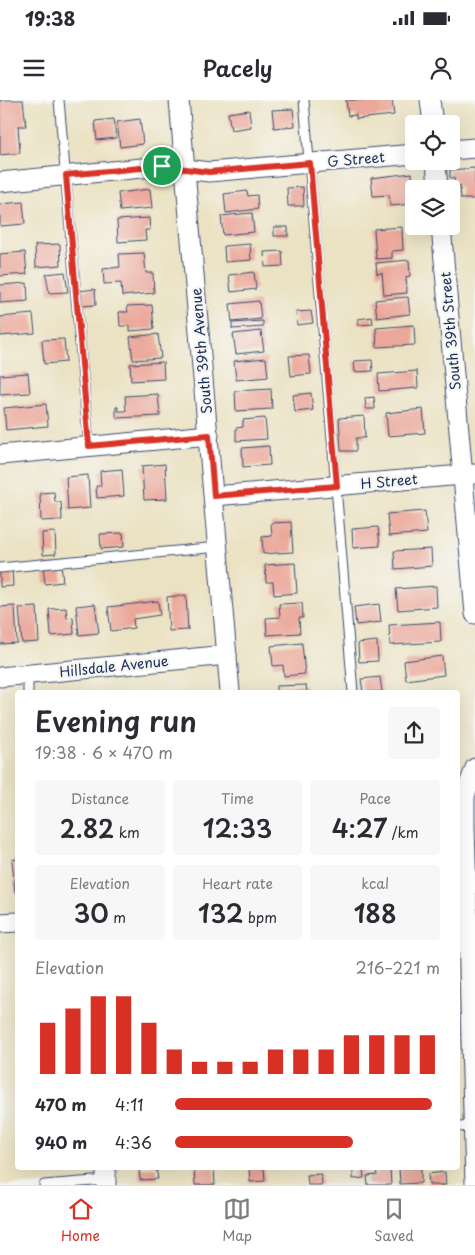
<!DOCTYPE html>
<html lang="en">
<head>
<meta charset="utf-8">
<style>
  :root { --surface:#fff; --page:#f7f7f7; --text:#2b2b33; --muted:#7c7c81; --line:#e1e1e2; --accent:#d93025 }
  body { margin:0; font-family:"Playpen Sans",sans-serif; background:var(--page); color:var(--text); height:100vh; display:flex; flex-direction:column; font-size:19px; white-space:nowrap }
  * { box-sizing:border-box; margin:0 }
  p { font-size:16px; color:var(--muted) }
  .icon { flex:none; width:28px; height:28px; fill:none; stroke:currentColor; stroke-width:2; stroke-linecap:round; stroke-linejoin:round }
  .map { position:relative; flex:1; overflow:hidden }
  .panel { position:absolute; left:15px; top:590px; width:445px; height:480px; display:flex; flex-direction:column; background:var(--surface); border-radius:5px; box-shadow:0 5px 20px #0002 }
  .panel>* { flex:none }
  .tools { position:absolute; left:405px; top:15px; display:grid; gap:10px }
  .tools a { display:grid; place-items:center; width:55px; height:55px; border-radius:5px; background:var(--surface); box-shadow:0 5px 20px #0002; font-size:25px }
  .pin { position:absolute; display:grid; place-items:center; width:42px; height:42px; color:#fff; margin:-21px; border:2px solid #fff; border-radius:50%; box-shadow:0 1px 5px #0007 }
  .round { display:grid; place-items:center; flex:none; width:52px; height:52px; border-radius:5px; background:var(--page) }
  .overview { display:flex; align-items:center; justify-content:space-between; height:85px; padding:0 20px }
  h1 { font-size:28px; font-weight:600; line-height:38px }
  .metrics { display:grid; grid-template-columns:repeat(3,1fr); gap:8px; height:85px; padding:5px 20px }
  .metrics div { display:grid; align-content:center; border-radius:5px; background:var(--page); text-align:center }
  .metrics b { font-size:25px; font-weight:600 }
  .metrics small { font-size:14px; font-weight:400 }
  .metrics p { font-size:14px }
  .chart { height:140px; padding:10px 20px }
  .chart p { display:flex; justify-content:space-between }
  .chart svg { width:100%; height:90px; margin-top:5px; stroke:var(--accent); stroke-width:6 }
  ul { padding:0 20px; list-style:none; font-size:16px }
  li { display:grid; grid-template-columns:80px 60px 1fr; align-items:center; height:38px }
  li i { height:12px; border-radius:6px; background:var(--accent) }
  .status { display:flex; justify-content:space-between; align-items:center; height:35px; padding:0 25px; background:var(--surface); direction:ltr }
  .status svg { height:14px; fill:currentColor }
  header { display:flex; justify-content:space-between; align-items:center; height:65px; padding:0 20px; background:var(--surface); font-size:22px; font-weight:600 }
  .tabs { display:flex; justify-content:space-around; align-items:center; height:70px; border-top:1px solid var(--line); background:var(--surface); font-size:14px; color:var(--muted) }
  .tabs a { display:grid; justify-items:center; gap:2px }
  .tabs .active { color:var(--accent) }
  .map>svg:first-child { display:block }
  .building { fill:#eba79a }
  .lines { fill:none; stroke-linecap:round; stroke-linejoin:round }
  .service-casing { stroke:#3a4a6d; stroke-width:11 }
  .minor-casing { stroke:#3a4a6d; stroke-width:21 }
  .service { stroke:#fff; stroke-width:9 }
  .minor { stroke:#fff; stroke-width:19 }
  .route-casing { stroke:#fff; stroke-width:10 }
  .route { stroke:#d93025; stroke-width:6 }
  .labels { text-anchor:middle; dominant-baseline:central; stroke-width:5; stroke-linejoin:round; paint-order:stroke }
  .street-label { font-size:14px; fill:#1b2f5e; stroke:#f6f6f2 }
</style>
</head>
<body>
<div class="status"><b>19:38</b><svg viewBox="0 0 49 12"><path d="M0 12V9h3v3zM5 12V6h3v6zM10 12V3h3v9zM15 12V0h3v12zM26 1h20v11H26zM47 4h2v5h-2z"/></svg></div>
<header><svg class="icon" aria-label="menu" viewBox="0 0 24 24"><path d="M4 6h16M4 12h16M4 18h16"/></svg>Pacely<svg class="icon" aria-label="person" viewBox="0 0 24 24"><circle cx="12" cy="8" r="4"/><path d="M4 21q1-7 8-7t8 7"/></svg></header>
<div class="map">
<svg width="475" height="1085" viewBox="0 0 475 1085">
  <rect width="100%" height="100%" fill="#f6f6f2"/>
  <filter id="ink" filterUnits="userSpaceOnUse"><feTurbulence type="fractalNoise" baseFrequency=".02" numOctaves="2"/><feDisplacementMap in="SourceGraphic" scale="10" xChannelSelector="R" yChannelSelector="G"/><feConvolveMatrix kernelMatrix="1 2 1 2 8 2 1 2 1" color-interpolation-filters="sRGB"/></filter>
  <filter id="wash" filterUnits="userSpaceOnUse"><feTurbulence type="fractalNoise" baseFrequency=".0096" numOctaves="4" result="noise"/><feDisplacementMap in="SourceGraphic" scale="20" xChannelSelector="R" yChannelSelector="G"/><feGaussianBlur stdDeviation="1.12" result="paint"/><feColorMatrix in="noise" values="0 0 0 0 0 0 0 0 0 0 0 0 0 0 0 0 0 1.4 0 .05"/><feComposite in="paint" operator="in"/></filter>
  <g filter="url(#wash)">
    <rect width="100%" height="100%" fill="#ebe2c3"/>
    <g id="blocks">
      <g class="building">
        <path d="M0 0H23L26 26H18L20 53 0 55Z"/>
        <path d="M346 0H392L394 15 356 19V15L348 16Z"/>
        <path d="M293 9 295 26 274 28 272 10Z"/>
        <path d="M249 10 251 27 231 30 228 13Z"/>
        <path d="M114 19 116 38 97 40 95 21Z"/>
        <path d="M140 19 143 44 120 47 117 22Z"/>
        <path d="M475 68V99H461L460 86H455L454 78H450V70Z"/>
        <path d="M412 73 414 104 390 106 389 95 373 96 371 78Z"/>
        <path d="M303 87 304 106H288L287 88Z"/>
        <path d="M150 89 152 108 120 111 118 93Z"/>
        <path d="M247 91 248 96 257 95 258 109 226 113 224 94Z"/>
        <path d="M23 102 25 124 0 126V104Z"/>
        <path d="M252 113 254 132 223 135 221 116Z"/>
        <path d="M149 118 150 130H145L146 140 118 142 117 120Z"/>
        <rect x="274" y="127" width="14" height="9"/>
        <path d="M402 127 403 150 392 151V158L376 159 374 129Z"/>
        <path d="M60 144 61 165 36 167 35 145Z"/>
        <path d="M250 144 251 160 225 162 224 146Z"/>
        <path d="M282 151 283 166 265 167 264 152Z"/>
        <path d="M25 152 27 174 0 176V154Z"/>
        <path d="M144 153 146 173H153L154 193 122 196 121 183 104 184 103 169 120 167 119 154Z"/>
        <path d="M409 160 410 176 406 177 407 193 384 195 382 173 377 174 376 163Z"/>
        <path d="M65 172 68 192 49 193 46 174Z"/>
        <path d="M254 172 256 189 231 192 229 175Z"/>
        <path d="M27 183 28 201 0 203V185Z"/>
        <path d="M95 189 96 205 80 206 79 191Z"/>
        <path d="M408 197 410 214 377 218 375 200Z"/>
        <path d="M259 201 261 219 232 222 230 204Z"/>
        <path d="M152 205 154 229 130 231V226H120L119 212H128L127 206Z"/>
        <path d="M311 211 313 223 297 225 296 212Z"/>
        <path d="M33 214 35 233 0 236V217Z"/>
        <path d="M372 217 373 224 358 225V219Z"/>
        <path d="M263 221V227L232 229V223Z"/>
        <path d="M414 225 415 245 377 247 376 228Z"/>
        <path d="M261 231 264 251 236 254 233 234Z"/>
        <path d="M158 234 161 258 133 260 130 237Z"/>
        <path d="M64 239 66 262 44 264 42 240Z"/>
        <path d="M309 255 311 274 291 276 289 256Z"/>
        <path d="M266 258 268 277 236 280 234 261Z"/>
        <path d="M372 260 373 271 355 272 354 261Z"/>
        <path d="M163 262 164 279 131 281 130 264Z"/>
        <path d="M417 271 418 288 379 291 378 274Z"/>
        <path d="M28 273 30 293 0 295V275Z"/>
        <path d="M271 289 272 309 236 311 235 291Z"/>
        <path d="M311 293 313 310 295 312 293 295Z"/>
        <path d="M158 294 160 316 116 318V307H118V311H126L125 296Z"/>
        <path d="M374 297 375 309H366L365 298Z"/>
        <path d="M46 304 48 326 6 330 4 308Z"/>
        <path d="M423 309 425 333 388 336 386 313Z"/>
        <path d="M364 316 365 338H356V351H341L339 318Z"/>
        <path d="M265 318 267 339 236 341V328L243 327V320Z"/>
        <path d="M269 346 270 365 243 367 242 348Z"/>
        <path d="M165 364 167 399 144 400 142 366Z"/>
        <path d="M122 369 124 396 97 398 96 386H101L100 371Z"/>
        <path d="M88 375 90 408 68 410 66 377Z"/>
        <path d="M54 392 55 402H61L62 420 41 421 40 393Z"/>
        <path d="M425 411 427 433 389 436 387 414Z"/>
        <path d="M291 422 293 452 263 454 262 437 272 436 271 423Z"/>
        <path d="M378 427 380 446 353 448 352 429Z"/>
        <path d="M55 432 56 454 43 455 42 433Z"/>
        <path d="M123 433 124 447 101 449 100 434Z"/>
        <path d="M431 449 432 466 395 469 394 451Z"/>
        <path d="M295 463 297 493 274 495 273 482H266L265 465Z"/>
        <path d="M61 464 63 482 45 484 43 465Z"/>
        <path d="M12 468 13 486 0 487V469Z"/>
        <path d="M436 486 437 507 398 510 396 489Z"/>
        <path d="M186 495 188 530 169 531 167 497Z"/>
        <path d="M158 501 160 515 133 519 134 528 111 531 108 507Z"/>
        <path d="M302 503 303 518H299L300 533 267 535 266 518 280 517 279 504Z"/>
        <path d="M95 504 99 533 79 535 76 506Z"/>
        <path d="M379 504 381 522 356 525 354 507Z"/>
        <path d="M15 506 17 543 0 544V507Z"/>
        <path d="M37 507 39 542 22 543 19 508Z"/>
        <path d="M66 508 67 518 73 517 74 534 51 536 49 509Z"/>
        <path d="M440 522 441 542 390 545 389 525Z"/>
        <path d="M377 541 378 561 359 562 358 543Z"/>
        <path d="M302 543 305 574 284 576 283 565 273 566 271 546Z"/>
        <path d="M442 556 444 575 406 580 404 561Z"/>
        <path d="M380 577 382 592H363L361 579Z"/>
        <path d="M306 585 307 592H276V586Z"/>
        <path d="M18 759V792H15L12 760Z"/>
        <path d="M156 1068 158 1079 140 1080 139 1069Z"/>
        <path d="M194 1068H214L215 1085H195Z"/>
        <path d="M249 1068H264L265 1081 250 1082Z"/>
        <path d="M353 1068H363L364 1078 353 1079Z"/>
        <path d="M390 1068 391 1085H368L367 1076 377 1075 376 1069Z"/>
        <path d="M399 1068H421V1083L400 1084Z"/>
        <path d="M445 1072 446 1085H429L428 1074Z"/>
        <path d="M321 1074 322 1085H308L307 1075Z"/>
      </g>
    </g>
  </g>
  <g filter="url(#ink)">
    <use href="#blocks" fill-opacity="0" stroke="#3a4a6d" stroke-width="1"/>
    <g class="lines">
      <defs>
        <g id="service">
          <path d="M59 0 89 347"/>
          <path d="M304 0 353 592"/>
          <path d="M0 468 218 447"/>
          <path d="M28 574V592"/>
          <path d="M458 1027 475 1026"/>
          <path d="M44 1085 106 1080"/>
        </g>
        <g id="minor">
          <path d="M179 0 230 592"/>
          <path d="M430 0 433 24"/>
          <path d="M451 50 475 48"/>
          <path d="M436 61 438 89"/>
          <path d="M0 82 162 66 209 72 414 54"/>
          <path d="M441 126 475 514"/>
          <path d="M0 355 209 335"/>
          <path d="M214 396 474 374"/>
          <path d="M0 577 227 555"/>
          <path d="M475 668 465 696V726L475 1084"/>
          <path d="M0 823 18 822"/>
          <path d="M106 1068V1085"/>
        </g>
      </defs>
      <use href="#service" class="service-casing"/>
      <use href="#minor" class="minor-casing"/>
      <use href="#service" class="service"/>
      <use href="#minor" class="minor"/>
    </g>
  </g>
  <g class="lines" filter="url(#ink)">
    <defs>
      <path id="route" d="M310 63 337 386 214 396 209 335 89 346 66 75 162 66 209 72Z"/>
    </defs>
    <use href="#route" class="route-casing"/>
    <use href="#route" class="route"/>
  </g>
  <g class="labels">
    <g class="street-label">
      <text transform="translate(356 59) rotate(-5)">G Street</text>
      <text transform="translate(450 231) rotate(-95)">South 39th Street</text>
      <text transform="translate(201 251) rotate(-95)">South 39th Avenue</text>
      <text transform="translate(389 381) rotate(-5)">H Street</text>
      <text transform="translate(114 566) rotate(-6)">Hillsdale Avenue</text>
    </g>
  </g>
</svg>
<div class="tools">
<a><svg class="icon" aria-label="locate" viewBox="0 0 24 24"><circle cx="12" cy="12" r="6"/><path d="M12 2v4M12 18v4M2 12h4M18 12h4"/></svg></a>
<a><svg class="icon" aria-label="layers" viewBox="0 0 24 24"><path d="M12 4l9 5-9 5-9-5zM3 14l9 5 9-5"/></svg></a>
</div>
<div class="pin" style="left:162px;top:66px;background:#1e9e55"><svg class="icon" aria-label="arrive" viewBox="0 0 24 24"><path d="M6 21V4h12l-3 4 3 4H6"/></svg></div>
<section class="panel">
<div class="overview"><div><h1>Evening run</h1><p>19:38 · 6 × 470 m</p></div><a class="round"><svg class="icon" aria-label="share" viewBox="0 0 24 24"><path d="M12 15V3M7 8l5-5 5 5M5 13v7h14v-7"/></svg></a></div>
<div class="metrics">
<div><p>Distance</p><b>2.82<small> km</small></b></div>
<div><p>Time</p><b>12:33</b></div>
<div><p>Pace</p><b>4:27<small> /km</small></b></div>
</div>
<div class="metrics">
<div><p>Elevation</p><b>30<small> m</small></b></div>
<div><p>Heart rate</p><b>132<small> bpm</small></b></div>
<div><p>kcal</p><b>188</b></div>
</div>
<div class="chart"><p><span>Elevation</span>216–221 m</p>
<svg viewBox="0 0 160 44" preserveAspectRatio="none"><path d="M5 44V19M15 44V12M25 44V6M35 44V6M45 44V19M55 44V32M65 44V38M75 44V38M85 44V38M95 44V32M105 44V32M115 44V32M125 44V25M135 44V25M145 44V25M155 44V25"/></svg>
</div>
<ul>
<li><b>470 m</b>4:11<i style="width:97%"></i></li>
<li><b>940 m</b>4:36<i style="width:67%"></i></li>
</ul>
</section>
</div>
<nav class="tabs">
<a class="active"><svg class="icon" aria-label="home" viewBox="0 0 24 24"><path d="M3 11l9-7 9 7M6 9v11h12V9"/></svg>Home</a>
<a><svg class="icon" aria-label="map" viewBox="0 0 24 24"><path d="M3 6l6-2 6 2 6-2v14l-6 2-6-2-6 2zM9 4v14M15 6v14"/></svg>Map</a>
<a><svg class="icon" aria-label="saved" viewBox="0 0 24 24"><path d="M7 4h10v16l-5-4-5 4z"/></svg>Saved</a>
</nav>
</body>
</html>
